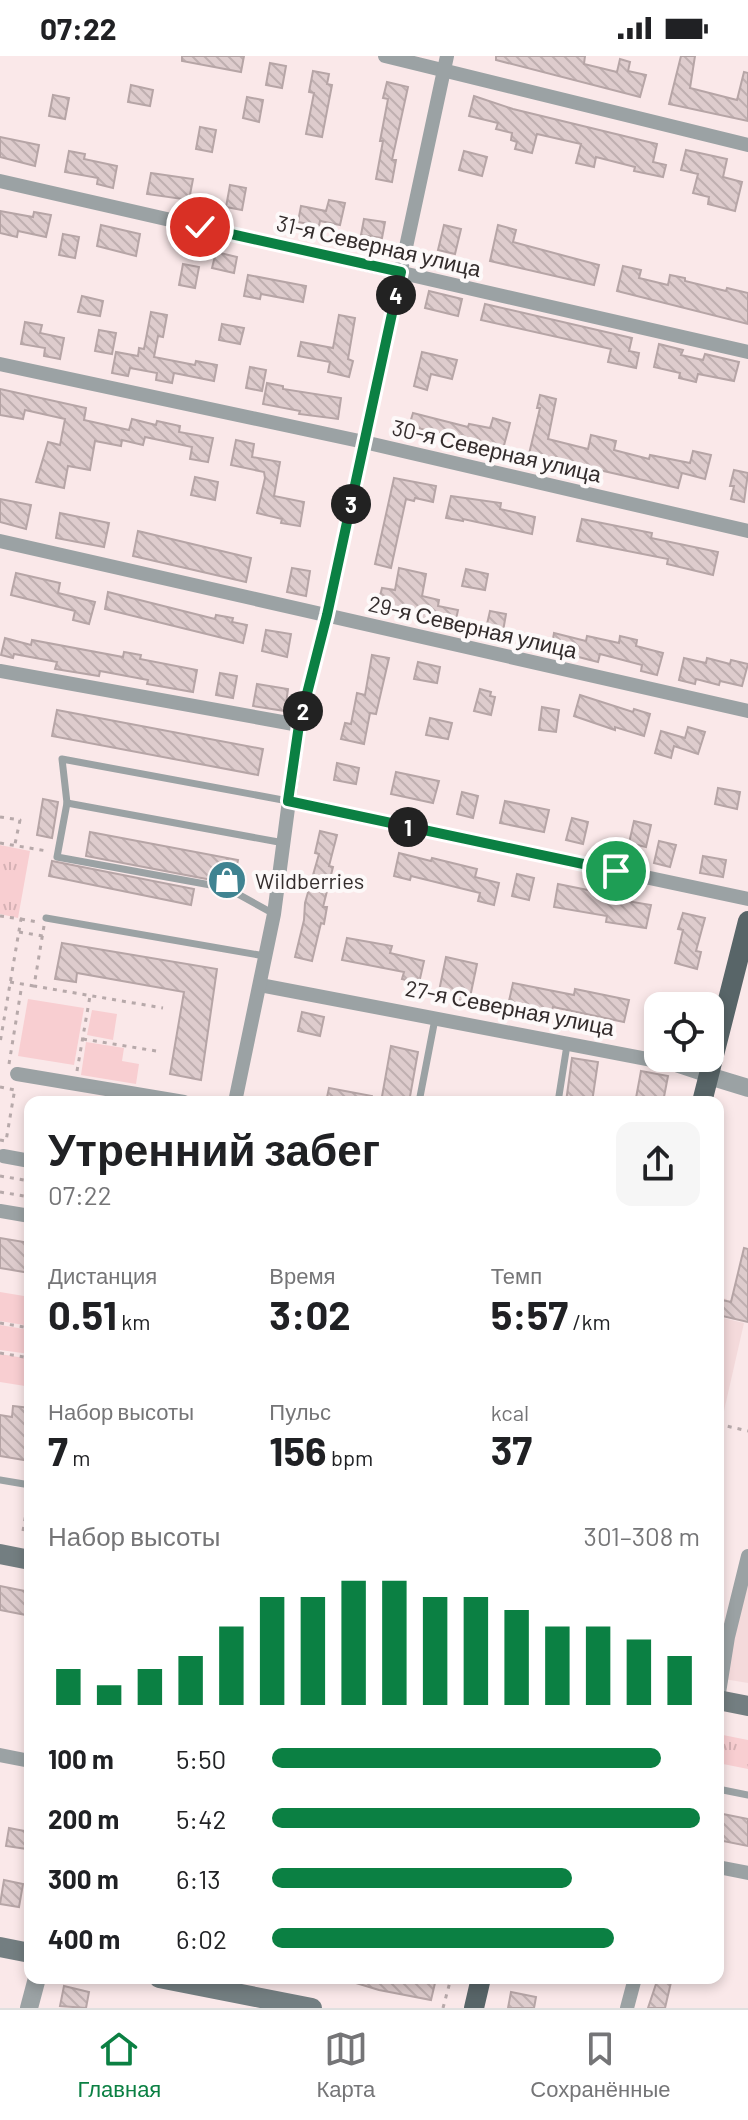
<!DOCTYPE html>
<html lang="ru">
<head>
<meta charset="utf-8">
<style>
  :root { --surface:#fff; --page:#f6f6f6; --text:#202124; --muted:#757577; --line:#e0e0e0; --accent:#0b8043 }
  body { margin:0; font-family:Barlow,sans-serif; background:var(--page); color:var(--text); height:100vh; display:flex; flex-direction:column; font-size:30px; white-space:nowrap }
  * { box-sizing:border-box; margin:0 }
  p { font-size:26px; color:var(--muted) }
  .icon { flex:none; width:44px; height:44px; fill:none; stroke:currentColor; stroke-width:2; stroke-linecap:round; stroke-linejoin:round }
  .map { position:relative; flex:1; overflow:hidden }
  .side { position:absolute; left:24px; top:1040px; width:700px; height:888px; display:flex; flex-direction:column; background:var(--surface); border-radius:16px; box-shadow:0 4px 12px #0003 }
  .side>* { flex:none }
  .buttons { position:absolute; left:644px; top:936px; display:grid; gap:16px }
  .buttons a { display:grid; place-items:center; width:80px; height:80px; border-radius:16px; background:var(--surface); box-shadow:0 4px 12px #0003; font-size:40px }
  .pin { position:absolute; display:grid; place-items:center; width:68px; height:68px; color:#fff; margin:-34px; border:4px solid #fff; border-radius:50%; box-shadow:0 2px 8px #0007 }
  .km { position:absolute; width:40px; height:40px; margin:-20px; border-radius:50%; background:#222; color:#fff; font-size:22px; line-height:40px; text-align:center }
  .round { display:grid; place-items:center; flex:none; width:84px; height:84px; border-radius:16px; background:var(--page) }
  .summary { display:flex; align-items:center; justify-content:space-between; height:136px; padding:0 24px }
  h1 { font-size:44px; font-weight:700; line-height:60px }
  .metrics { display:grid; grid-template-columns:repeat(3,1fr); gap:12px; height:136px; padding:8px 24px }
  .metrics div { display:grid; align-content:center }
  .metrics b { font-size:40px; font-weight:700 }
  .metrics small { font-size:22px; font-weight:400 }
  .metrics p { font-size:22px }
  .chart { height:224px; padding:16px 24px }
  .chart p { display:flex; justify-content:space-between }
  .chart svg { width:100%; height:144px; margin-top:8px; stroke:var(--accent); stroke-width:6 }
  ul { padding:0 24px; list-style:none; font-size:26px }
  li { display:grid; grid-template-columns:128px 96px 1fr; align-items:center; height:60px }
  li i { height:20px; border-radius:10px; background:var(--accent) }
  .status { display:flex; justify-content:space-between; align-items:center; height:56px; padding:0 40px; background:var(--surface); direction:ltr }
  .status svg { height:22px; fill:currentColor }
  .menu { display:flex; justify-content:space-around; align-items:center; height:112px; border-top:2px solid var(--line); background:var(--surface); font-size:22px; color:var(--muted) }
  .menu a { display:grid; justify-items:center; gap:4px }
  .menu .selected { color:var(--accent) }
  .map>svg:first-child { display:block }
  .built { fill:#f4dadb }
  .grass { fill:url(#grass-tufts) }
  .park { fill:#f8ced1 }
  .building { fill:url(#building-back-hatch); stroke:#b6a5a6; stroke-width:2 }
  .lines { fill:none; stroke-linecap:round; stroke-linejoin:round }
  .path { stroke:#b7a9aa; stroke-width:3; stroke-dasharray:4 6; stroke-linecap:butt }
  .service { stroke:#9ba2a4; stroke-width:7 }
  .minor { stroke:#9ba2a4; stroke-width:14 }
  .tertiary { stroke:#9ba2a4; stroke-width:18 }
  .secondary { stroke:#737e81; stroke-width:20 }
  .primary { stroke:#586568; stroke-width:20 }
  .route-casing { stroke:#fff; stroke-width:16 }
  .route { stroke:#0b8043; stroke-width:10 }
  .labels { text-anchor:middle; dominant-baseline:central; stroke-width:8; stroke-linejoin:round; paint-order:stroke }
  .street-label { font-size:22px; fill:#332c2c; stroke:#fdf9f9 }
  .poi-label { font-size:22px; fill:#332c2c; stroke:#fdf9f9; text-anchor:start }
</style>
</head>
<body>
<div class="status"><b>07:22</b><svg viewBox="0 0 49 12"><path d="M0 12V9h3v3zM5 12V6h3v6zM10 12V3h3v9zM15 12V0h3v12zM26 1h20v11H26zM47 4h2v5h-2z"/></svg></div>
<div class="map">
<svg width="748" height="1952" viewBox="0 0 748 1952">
  <defs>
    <pattern id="grass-tufts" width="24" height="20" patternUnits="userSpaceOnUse" patternTransform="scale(2)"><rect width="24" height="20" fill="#f8ced1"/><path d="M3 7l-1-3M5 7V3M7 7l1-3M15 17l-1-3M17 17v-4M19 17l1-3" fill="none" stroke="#d5b1b4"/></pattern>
    <pattern id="building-back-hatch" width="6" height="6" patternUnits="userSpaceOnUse" patternTransform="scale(2)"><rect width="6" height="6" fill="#decccd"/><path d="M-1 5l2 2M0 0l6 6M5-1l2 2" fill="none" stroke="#bfafb0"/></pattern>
  </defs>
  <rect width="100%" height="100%" fill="#fae8e9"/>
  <g class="built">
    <path d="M718 1241 727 1243 723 1262 744 1267 721 1368H718Z"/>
    <path d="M748 1518V1627L724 1623Z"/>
  </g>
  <g class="grass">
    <path d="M0 789 30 795 18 862 0 858Z"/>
    <path d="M718 1678 748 1684V1713L718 1707Z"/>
  </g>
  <g class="park">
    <path d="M28 943 84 952 74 1009 18 1000Z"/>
    <path d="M92 954 117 958 113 984 87 979Z"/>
    <path d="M86 986 124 992 122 1005 139 1008 136 1028 81 1019Z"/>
    <path d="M0 1236 30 1241V1270L0 1265Z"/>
    <path d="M0 1269 30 1274V1298L0 1294Z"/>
    <path d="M0 1298 30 1303 25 1330 0 1326Z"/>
  </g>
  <g class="building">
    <path d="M182 0H244L241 16 182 5Z"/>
    <path d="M496 0H585L584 8 617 16 620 3 630 6 628 15 646 19 640 41 496 4Z"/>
    <path d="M681 0H695L690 32 737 44 744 16 748 17V65L669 48Z"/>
    <path d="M270 7 286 10 282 32 266 29Z"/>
    <path d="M313 15 329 18 327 28 332 29 322 81 306 78 314 37 309 36Z"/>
    <path d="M387 26 408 31 392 104H396L392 126 376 123 383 85H380L388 43 383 42Z"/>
    <path d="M131 29 153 34 150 50 128 46Z"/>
    <path d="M53 39 69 42 65 63 49 60Z"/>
    <path d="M474 40 513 53 657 88 653 106 666 109 663 121 634 115 635 111 596 101 594 111 576 107 581 88 537 78 532 97 515 93 517 86 511 84 512 77 496 73 498 67 469 60Z"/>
    <path d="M247 41 263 44 259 66 243 62Z"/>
    <path d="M200 71 216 74 212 96 196 93Z"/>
    <path d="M0 81 39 89 35 110 0 101Z"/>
    <path d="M686 94 727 103 723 121 742 126 735 155 708 148 709 141 693 137 698 118 681 114Z"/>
    <path d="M69 95 85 98 84 103 117 110 113 132 97 128 98 122 65 116Z"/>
    <path d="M464 95 487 101 482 120 459 114Z"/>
    <path d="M151 117 193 123 189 144 147 138Z"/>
    <path d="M230 129 246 132 242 154 226 151Z"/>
    <path d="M329 144 345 147 340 169 320 165 319 170 298 166 301 150 326 155Z"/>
    <path d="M0 155 33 161 34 156 51 159 46 181 18 175 17 181 0 177Z"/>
    <path d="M364 163 385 166 382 182 361 179Z"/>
    <path d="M101 169 140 178 136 200 97 190Z"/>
    <path d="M444 169 461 173 455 198 438 194Z"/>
    <path d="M498 169 516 174 513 186 599 209 594 229 490 205Z"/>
    <path d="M63 178 79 181 75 202 59 199Z"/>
    <path d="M216 196 237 201 234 217 212 212Z"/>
    <path d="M183 208 199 211 195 232 179 229Z"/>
    <path d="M623 210 641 214 639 222 668 229 670 219 685 222V225L726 235 727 232 748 237V268L617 235Z"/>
    <path d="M248 219 306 230 303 246 261 238 260 243 244 240Z"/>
    <path d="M429 235 462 243 458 260 425 252Z"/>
    <path d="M82 240 103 245 100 260 78 256Z"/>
    <path d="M485 248 632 282 629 295 639 297 636 312 608 306 611 293 481 264Z"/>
    <path d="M151 256 167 259 163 281 158 280 154 301 195 309 196 305 217 309 214 325 174 317 172 327 156 324 157 317 130 312 128 320 112 317 116 296 138 300 139 292 144 293Z"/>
    <path d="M339 259 355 262 348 303 353 305 349 321 328 316 330 306 298 300 301 286 333 292Z"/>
    <path d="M25 266 42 269 40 277 64 282 60 303 44 300 45 292 21 288Z"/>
    <path d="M222 268 244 272 240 288 219 284Z"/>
    <path d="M99 274 116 277 112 298 95 295Z"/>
    <path d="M659 288 683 294 681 299 703 304 705 298 739 306 734 325 698 318 696 326 679 322 680 317 654 311Z"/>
    <path d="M422 296 457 304 452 323 431 318 427 334 414 330Z"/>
    <path d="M250 311 266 314 262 335 246 332Z"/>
    <path d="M267 327 283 330V333L341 342 338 363 299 358 300 355 263 348Z"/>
    <path d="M0 333 86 352 84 364 129 374 132 363 156 369 157 365 180 370 179 376 213 382 208 406 190 403 192 391 145 381 143 389 122 384 121 390 95 385 90 414 68 410 64 432 36 426 48 386 60 389 65 363 25 354 23 363 0 359Z"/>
    <path d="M540 339 556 343 548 383 588 393 591 379 616 385 614 394 649 403 650 399 690 407 693 395 711 399 705 423 682 417 678 432 529 398 540 352H537Z"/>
    <path d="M413 357 468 371 469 368 490 372 493 362 510 367 503 393 409 370Z"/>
    <path d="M236 384 254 388 252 401 280 406 274 440 304 446 300 470 281 467 282 463 257 457 265 422 264 416 231 409Z"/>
    <path d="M734 414 748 417 744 446 731 443 734 430H730Z"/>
    <path d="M195 421 218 426 215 444 191 439Z"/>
    <path d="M394 422 436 430 433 446 415 442 414 445 406 443 391 512 375 508Z"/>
    <path d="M451 440 501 447 500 453 535 461 532 478 463 463V465L446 462Z"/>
    <path d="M0 443 31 449 26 473 0 466Z"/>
    <path d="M60 457 109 467 104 491 56 482Z"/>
    <path d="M582 463 652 477 651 482 718 496 713 519 667 508 668 503 577 485Z"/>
    <path d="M138 475 251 502 246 526 133 500Z"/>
    <path d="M292 512 310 515 306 540 287 536Z"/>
    <path d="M399 512 426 518 422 540 439 544 438 550 458 554 455 568 418 562 419 557 378 548 382 532 395 534Z"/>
    <path d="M466 513 488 518 485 534 462 530Z"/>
    <path d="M16 517 60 527 58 537 95 546 89 568 73 564 75 555 11 539Z"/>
    <path d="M108 536 215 563 216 559 233 562 232 566 247 569 243 587 105 553Z"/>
    <path d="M490 555 506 558 502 581 485 577Z"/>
    <path d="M266 574 291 578 287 601 262 595Z"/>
    <path d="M554 577 586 585 587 580 619 587 620 580 637 584 636 590 663 597 657 619 641 615 642 609 600 598 598 606 551 594Z"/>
    <path d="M5 582 31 589 32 584 123 601 124 596 141 599 140 603 197 614 193 636 147 628 148 624 100 615 99 620 55 613 57 606 14 598 13 602 1 599Z"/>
    <path d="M372 599 389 602 376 658 370 657 364 688 341 683 345 667 351 668 357 637 365 639Z"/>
    <path d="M684 602 706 607 707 602 730 608 731 604 748 608 742 630 720 625 719 629 696 623 695 628 679 624Z"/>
    <path d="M418 606 440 611 437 627 414 623Z"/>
    <path d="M220 617 237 620 233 642 216 639Z"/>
    <path d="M257 628 288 633 285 655 253 650Z"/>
    <path d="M480 633 491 636 490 640 495 641 491 659 474 655Z"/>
    <path d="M580 639 633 656 634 653 650 658 644 680 615 671V674L574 660Z"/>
    <path d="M542 651 559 654 556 676 539 674Z"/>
    <path d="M57 654 263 693 258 719 52 680Z"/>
    <path d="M430 662 452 667 448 683 426 679Z"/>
    <path d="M688 671 705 676 698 698 674 690 671 702 655 697 661 675 685 682Z"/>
    <path d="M337 707 359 712 356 728 334 724Z"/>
    <path d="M396 716 439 725 433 747 391 738Z"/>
    <path d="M718 732 740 736 737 753 715 748Z"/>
    <path d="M462 736 478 740 473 762 457 758Z"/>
    <path d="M43 743 58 746 52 782 37 779Z"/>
    <path d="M505 745 549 754 544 776 500 767Z"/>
    <path d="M572 762 588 766 583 788 566 784Z"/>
    <path d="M634 765 651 769 646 791 629 787Z"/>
    <path d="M320 775 337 779 329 810 333 811 323 851H327L324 868 321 867 312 905 295 901 304 864 305 847 319 798 315 797Z"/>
    <path d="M90 776 238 804 233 828 86 800Z"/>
    <path d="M659 785 676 789 670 811 654 807Z"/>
    <path d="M399 797 431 805 432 802 477 813 475 821 499 827 494 849 478 845 480 837 411 820 410 824 394 820Z"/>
    <path d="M703 800 726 804 723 821 700 817Z"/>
    <path d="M52 805 194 833 191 849 49 820Z"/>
    <path d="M517 818 534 822 529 844 512 840Z"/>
    <path d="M558 828 598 836 597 840 651 849 646 872 606 866 607 860 554 851Z"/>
    <path d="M683 857 705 862 696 895 701 896 697 913 675 907 683 874 678 873Z"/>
    <path d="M347 882 392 890 390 897 424 905 419 927 402 923 404 916 342 904Z"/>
    <path d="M62 887 217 913 201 1024 170 1018 184 936 77 917 76 926 55 923Z"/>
    <path d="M446 901 477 908 469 946 438 940Z"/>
    <path d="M513 927 574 939 575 933 629 944 624 966 553 951 551 957 509 945Z"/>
    <path d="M302 956 324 961 320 980 298 975Z"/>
    <path d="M391 990 418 996 409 1046H381Z"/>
    <path d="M572 1002 598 1006 592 1046H566Z"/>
    <path d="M641 1015 668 1020 663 1046 636 1042Z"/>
    <path d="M329 1032 372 1040V1046H326Z"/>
    <path d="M0 1182 30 1187V1217L0 1212Z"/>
    <path d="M744 1192 748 1193V1266L718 1259V1243L731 1246Z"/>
    <path d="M13 1350 30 1352V1405L0 1400V1359L12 1361Z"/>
    <path d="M0 1530 30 1536 26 1559 0 1554Z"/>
    <path d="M718 1757 748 1763V1790L718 1784Z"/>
    <path d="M9 1772 30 1776 27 1793 6 1790Z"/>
    <path d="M4 1824 23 1828 19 1851 0 1848Z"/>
    <path d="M357 1922H414L435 1927 431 1944 379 1934 356 1927Z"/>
    <path d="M658 1922H672L665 1952H648Z"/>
    <path d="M64 1930 89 1936 86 1952 60 1950Z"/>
    <path d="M511 1936 536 1941 534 1952H508Z"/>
  </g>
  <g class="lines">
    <g class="path">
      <path d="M0 761 20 764 15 788"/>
      <path d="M0 787 47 795"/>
      <path d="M0 860 21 863 0 987"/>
      <path d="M21 863 37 866"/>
      <path d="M44 870 34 930 163 952"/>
      <path d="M19 876 43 880"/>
      <path d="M10 926 34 930"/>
      <path d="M83 983 156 995"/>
      <path d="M9 1008 22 928"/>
      <path d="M77 1015 90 940"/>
      <path d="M0 1031 15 1034"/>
      <path d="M0 1084 6 1085 15 1032"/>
      <path d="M0 1120 30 1125"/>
      <path d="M0 1136 30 1141"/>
      <path d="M0 1267 30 1272"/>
      <path d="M0 1297 30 1302"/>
      <path d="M26 1340 30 1317"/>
      <path d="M718 1368 748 1375"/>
      <path d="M23 1475 29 1440"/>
      <path d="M718 1694 722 1674"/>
      <path d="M443 1952 451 1922"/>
    </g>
    <g class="service">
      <path d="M67 747 284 787"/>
      <path d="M274 858 227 832 57 801 67 747 62 703 288 745"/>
      <path d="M46 862 265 900"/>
      <path d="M419 1046 435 963"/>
      <path d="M558 1046 567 989"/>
      <path d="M0 1424 30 1429"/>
      <path d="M718 1733 748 1739"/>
    </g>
    <g class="minor">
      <path d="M385 0 748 89"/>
      <path d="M0 125 748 296"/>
      <path d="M0 308 364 386 748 475"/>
      <path d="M0 485 748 655"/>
      <path d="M0 615 299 669"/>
      <path d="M288 745 748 843"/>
      <path d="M260 929 673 1008 709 1020"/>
      <path d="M17 1018 184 1046"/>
      <path d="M235 1046 274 858 299 669 327 559 447 0"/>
      <path d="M3 1100 30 1105"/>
      <path d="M0 1155 30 1160"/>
      <path d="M718 1643 728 1581 748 1500"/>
      <path d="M0 1699 30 1705"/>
      <path d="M718 1811 748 1817"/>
      <path d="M627 1952 635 1922"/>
    </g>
    <g class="tertiary">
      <path d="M709 1020 748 1032"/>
      <path d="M29 1952 37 1922"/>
    </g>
    <g class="secondary">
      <path d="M0 1498 30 1504"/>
      <path d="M718 1644 748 1650"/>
      <path d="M0 1891 30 1897"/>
      <path d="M159 1922 312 1952"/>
    </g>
    <g class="primary">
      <path d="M702 1046 748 865"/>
      <path d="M474 1952 481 1922"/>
    </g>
  </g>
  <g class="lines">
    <defs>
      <path id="route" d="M200 171 401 216 327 559 299 669 288 745 616 815"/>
    </defs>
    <use href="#route" class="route-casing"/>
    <use href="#route" class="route"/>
  </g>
  <defs>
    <symbol id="shop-disc" viewBox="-11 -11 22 22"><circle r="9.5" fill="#3f8391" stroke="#fdf9f9"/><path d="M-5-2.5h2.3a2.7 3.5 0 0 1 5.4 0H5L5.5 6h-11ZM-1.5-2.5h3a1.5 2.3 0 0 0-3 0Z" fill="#fff"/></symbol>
  </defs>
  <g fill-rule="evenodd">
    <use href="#shop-disc" x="205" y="802" width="44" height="44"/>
  </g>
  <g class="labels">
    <g class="street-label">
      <text transform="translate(379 189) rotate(13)">31-я Северная улица</text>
      <text transform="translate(497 394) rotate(13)">30-я Северная улица</text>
      <text transform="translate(473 570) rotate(13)">29-я Северная улица</text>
      <text transform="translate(510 951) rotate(11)">27-я Северная улица</text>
    </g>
    <g class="poi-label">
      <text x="255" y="824">Wildberries</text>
    </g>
  </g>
</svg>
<div class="buttons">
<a><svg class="icon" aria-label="locate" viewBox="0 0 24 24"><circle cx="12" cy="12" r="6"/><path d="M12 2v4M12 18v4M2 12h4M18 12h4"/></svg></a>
</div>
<div class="pin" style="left:616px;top:815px;background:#1e9e55"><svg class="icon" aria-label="arrive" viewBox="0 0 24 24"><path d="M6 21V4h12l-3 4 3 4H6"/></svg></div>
<div class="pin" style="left:200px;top:171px;background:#d93025"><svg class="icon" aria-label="check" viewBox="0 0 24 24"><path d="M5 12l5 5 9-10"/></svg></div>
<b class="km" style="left:408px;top:771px">1</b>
<b class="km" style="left:303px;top:655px">2</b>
<b class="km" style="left:351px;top:448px">3</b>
<b class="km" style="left:396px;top:239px">4</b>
<section class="side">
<div class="summary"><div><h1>Утренний забег</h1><p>07:22</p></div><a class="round"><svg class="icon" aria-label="share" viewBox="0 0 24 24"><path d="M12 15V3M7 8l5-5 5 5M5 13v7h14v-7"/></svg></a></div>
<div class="metrics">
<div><p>Дистанция</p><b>0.51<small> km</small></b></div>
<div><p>Время</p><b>3:02</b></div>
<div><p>Темп</p><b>5:57<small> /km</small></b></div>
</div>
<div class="metrics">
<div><p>Набор высоты</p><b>7<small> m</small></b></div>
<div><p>Пульс</p><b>156<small> bpm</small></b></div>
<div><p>kcal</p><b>37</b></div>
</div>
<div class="chart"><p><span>Набор высоты</span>301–308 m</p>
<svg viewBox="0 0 160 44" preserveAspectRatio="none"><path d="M5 44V33M15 44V38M25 44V33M35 44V29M45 44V20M55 44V11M65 44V11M75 44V6M85 44V6M95 44V11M105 44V11M115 44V15M125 44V20M135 44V20M145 44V24M155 44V29"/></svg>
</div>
<ul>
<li><b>100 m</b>5:50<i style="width:91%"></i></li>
<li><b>200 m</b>5:42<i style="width:100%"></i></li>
<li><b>300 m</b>6:13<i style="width:70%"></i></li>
<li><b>400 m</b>6:02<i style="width:80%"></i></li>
</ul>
</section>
</div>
<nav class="menu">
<a class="selected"><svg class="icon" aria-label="home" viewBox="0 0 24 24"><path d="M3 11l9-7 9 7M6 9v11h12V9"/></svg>Главная</a>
<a><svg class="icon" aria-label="map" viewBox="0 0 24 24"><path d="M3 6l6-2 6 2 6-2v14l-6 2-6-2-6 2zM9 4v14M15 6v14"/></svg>Карта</a>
<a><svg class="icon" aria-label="saved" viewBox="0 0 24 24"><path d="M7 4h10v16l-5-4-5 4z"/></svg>Сохранённые</a>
</nav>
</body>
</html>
